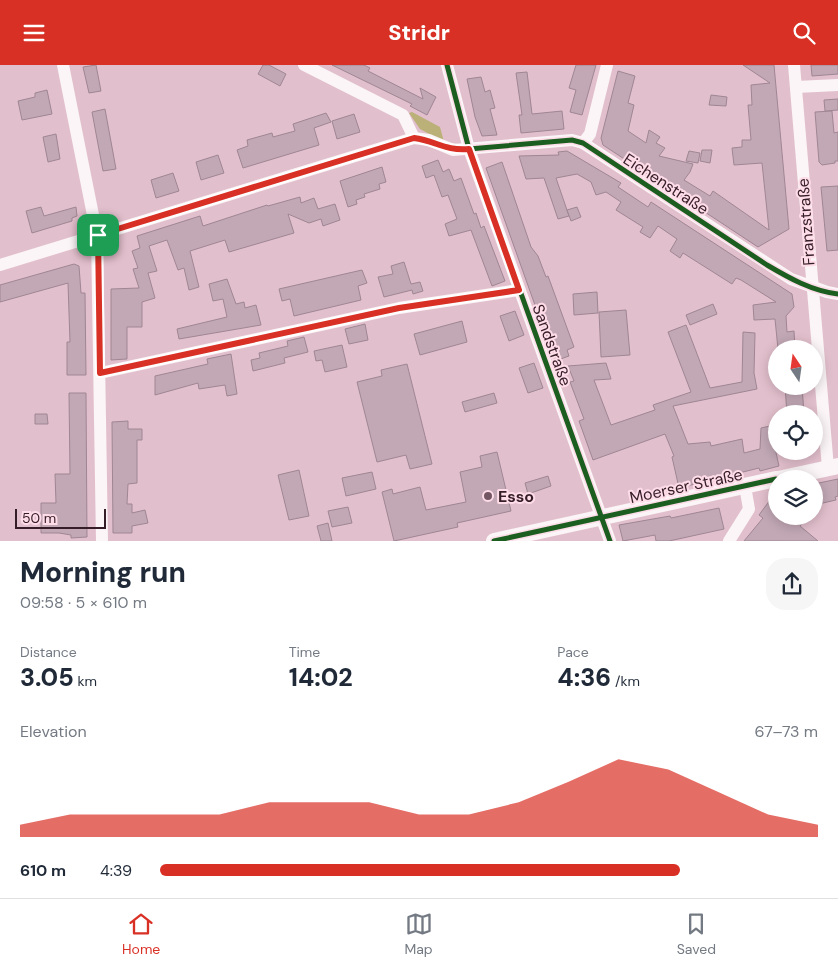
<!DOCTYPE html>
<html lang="en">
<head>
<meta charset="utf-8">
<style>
  :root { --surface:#fff; --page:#f6f6f7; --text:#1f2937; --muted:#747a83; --line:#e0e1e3; --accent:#d93025 }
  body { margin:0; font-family:"DM Sans",sans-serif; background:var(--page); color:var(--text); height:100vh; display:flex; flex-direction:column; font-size:19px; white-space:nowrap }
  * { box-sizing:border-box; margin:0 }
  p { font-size:16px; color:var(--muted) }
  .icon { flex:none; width:28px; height:28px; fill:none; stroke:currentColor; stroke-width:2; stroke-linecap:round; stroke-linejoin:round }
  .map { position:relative; height:476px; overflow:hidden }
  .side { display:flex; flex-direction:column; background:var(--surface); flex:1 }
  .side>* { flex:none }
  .needle { width:32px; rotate:347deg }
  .tools { position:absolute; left:768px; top:275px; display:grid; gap:10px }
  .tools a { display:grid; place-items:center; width:55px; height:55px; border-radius:50%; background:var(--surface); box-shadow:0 2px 12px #0003; font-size:25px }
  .scale { position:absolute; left:15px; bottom:12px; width:91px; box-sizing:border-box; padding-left:5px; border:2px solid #351d27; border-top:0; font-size:14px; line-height:18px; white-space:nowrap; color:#351d27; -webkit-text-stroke:4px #fedce8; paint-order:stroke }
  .pin { position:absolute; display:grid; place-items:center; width:42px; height:42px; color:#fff; margin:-21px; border-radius:10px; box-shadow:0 2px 8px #0006 }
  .round { display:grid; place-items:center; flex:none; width:52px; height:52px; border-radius:20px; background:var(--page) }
  .summary { display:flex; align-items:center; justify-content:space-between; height:85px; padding:0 20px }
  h1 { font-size:28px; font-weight:800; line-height:38px }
  .figures { display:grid; grid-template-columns:repeat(3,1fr); gap:8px; height:85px; padding:5px 20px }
  .figures div { display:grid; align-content:center }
  .figures b { font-size:25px; font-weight:800 }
  .figures small { font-size:14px; font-weight:400 }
  .figures p { font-size:14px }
  .chart { height:140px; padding:10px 20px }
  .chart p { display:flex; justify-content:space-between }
  .chart svg { width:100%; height:90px; margin-top:5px; fill:var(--accent); opacity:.7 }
  ul { padding:0 20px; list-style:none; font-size:16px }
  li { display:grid; grid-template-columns:80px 60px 1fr; align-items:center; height:38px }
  li i { height:12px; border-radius:6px; background:var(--accent) }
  header { display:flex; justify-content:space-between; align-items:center; height:65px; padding:0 20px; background:var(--accent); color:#fff; font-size:22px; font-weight:800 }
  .tab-bar { display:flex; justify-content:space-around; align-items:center; height:70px; border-top:1px solid var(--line); background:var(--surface); font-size:14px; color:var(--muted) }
  .tab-bar a { display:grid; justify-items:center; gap:2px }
  .tab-bar .on { color:var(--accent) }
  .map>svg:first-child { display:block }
  .green { fill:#bab078 }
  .building { fill:#c2a8b5; stroke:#9f8693 }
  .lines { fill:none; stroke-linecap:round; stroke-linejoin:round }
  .minor { stroke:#fbf5f7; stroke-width:12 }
  .major { stroke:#fbf5f7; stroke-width:16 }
  .cycleway-casing { stroke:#fedce8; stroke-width:8 }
  .cycleway { stroke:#1b5e20; stroke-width:5 }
  .route-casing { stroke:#fff; stroke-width:10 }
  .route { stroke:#d93025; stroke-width:6 }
  .poi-dot { fill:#725661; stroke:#fedce8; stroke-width:2 }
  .labels { text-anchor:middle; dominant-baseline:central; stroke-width:4; stroke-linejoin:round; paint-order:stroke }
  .street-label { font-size:16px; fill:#351d27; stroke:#fedce8 }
  .poi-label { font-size:16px; font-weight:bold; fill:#351d27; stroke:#fedce8; text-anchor:start }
</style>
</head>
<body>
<header><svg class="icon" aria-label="menu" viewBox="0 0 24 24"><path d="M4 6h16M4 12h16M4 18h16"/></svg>Stridr<svg class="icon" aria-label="search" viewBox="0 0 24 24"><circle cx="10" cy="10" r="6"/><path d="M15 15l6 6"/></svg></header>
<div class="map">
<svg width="838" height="476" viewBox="0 0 838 476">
  <rect width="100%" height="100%" fill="#e2bfcc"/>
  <path class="green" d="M412 47 440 62 444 77 420 64 409 48Z"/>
  <g class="building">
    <path d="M96 0 101 26 89 28 83 2Z"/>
    <path d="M263 0H269L286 9 280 21 258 9Z"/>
    <path d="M332 0H364L370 3 368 6 423 34 420 23 436 32 427 50 410 41 412 39Z"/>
    <path d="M576 0H596L582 50 570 47 576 25 569 23Z"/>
    <path d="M743 0H774L789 164 758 182 603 80 601 73 618 6 635 11 628 38 634 40 628 66 646 78 649 65 660 72 656 78 665 83 659 91 693 99 690 107 684 115 710 131 713 126 769 165 762 98 734 100 732 83 742 82V75H751L748 40H752L751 20 770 18Z"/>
    <path d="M811 0H838V9L812 11Z"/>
    <path d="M527 7 532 49 562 46 564 64 521 68 519 50H522L516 8Z"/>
    <path d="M481 12 485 27 490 25 495 43 490 44 497 70 482 71 475 52 467 14Z"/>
    <path d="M47 25 52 49 22 55 18 36 35 32V28Z"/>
    <path d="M711 30 727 32 726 41 709 40Z"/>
    <path d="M838 34V45L825 46 824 35Z"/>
    <path d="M105 44 116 104 103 106 92 47Z"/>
    <path d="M832 46 834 68 838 67V96H835V98L822 100 819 97 815 47Z"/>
    <path d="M326 48 331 57 314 63 319 80 243 103 237 85 248 81 247 75 272 68 273 72 295 66 293 59Z"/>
    <path d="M354 49 360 67 337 74 332 56Z"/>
    <path d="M56 69 60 94 48 97 43 72Z"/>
    <path d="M702 85H712L710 98 700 96Z"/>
    <path d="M567 86 621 118 618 122 648 142 651 137 792 229 794 242 786 251 787 267 794 266 795 284H778L775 254 754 255 753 240 776 237 741 215 736 213 732 219 683 188 680 193 670 186 677 174 658 161 650 173 640 167 643 162 616 145 621 137 606 127 596 130 591 117 577 109 556 113 569 151 558 154 544 113 526 114 519 91 559 90 558 87Z"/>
    <path d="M689 86 700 88 698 98 686 96Z"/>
    <path d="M218 90 224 108 201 115 196 97Z"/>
    <path d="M438 95 443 107 449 104 454 116 461 113 474 149 476 148 481 163 484 161 505 216 492 221 471 165 449 171 445 159 457 154 448 130 442 132 434 110 426 113 422 101Z"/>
    <path d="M502 97 531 182 538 191 546 212 548 211 574 282 567 285 569 291 555 296 486 103Z"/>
    <path d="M382 102 386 117 379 119 380 124 364 129 365 132 356 135 357 139 348 142 340 116Z"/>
    <path d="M173 108 179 126 156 133 151 115Z"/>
    <path d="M838 121V185L827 186 821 122Z"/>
    <path d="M300 132 301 138 314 133 318 144 335 139 340 155 323 161 321 154 309 158 288 149 294 168 229 187 225 175 190 186 199 222 189 225 184 203 178 205 167 175 149 181 157 206 148 208 155 233 142 237V262H127V294L111 295V224L139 223 133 204 138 203 132 186 140 183 137 171 200 151 203 161 267 140 268 141Z"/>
    <path d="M41 142 44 151 76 142 77 151 72 153V156L32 168 26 146Z"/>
    <path d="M577 142 581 152 571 156 567 145Z"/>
    <path d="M404 197 411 219 420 217 423 226 413 229 412 225 384 232 378 212 393 209 391 201Z"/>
    <path d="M74 199 79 201 81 228H85L86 310H67V277H70L68 218 0 237V220Z"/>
    <path d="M362 205 367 218 358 221 361 235 294 251 290 234 282 236 279 224Z"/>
    <path d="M227 214 236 239 244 237 245 243 256 240 261 260 179 274 177 264 227 252 223 234 213 236 209 219Z"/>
    <path d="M597 227 598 248 574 250 573 229Z"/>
    <path d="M713 239 717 249 690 260 686 250Z"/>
    <path d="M626 245 630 290 601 292 599 247Z"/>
    <path d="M515 246 524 270 509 276 500 251Z"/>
    <path d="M462 256 467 277 420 290 414 269Z"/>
    <path d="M365 259 368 275 349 279 345 264Z"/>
    <path d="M686 260 710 323 742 317 743 267 755 268 754 308 757 324 673 341 688 379 710 377 711 381 742 374 744 388 760 384 761 363 770 361 779 401 760 406 759 403 679 423 672 392 674 391 665 369 593 395 579 356 584 354 570 317 574 316 568 301 606 298 611 314 594 315 611 360 655 345 653 340 691 327 668 267Z"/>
    <path d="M304 272 308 287 284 293 285 298 253 306 251 295 260 293 259 288 288 281 287 276Z"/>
    <path d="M342 280 347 302 325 307 322 295 316 296 314 286Z"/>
    <path d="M231 289 237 329 227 331 225 320 199 324 198 318 155 330V311L208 299 207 294Z"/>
    <path d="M534 298 543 323 528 328 519 303Z"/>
    <path d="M407 299 432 399 410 404 406 390 377 397 357 317 382 311 381 305Z"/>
    <path d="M785 321H802L804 349H787Z"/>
    <path d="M69 328H86L87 472 71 473V470L59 468H41V438H56L55 409H70Z"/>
    <path d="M494 328 497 338 465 347 462 337Z"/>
    <path d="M35 349H47L48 359H35Z"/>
    <path d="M128 356V364H142V375H137V418L128 419 127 439H132V448L145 445 148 458 132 461V468H113L112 357Z"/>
    <path d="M497 387 511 446 457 458 458 462 394 476 382 427 392 424 393 429 420 422 426 445 466 437 460 407 482 402 480 391Z"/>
    <path d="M299 405 309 451 289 455 278 410Z"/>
    <path d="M372 407 376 424 346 431 342 413Z"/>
    <path d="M548 411 551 421 528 429 525 418Z"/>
    <path d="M838 414V431L835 432 836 435 814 440V419Z"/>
    <path d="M770 435 776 440V451H808L800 461 818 476H744L763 453 759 450Z"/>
    <path d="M348 442 352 458 332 462 328 446Z"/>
    <path d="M719 443 724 464 669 476H656L655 470 623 476 619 460 670 451 671 453Z"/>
    <path d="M328 458 332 476H321L317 461Z"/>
  </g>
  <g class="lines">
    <g class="minor">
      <path d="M63 0 97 170 102 476"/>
      <path d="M304 0 403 50 414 73"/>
      <path d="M447 0 469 84 610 476"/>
      <path d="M794 0 828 403"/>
      <path d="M796 22 838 20"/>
      <path d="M583 78 590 69 607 0"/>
      <path d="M0 200 414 73 429 75 453 85 572 75 583 78 791 214 827 227 838 229"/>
      <path d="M100 308 399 243 519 225"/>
      <path d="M729 476 749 444 745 421"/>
    </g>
    <g class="major">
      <path d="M778 414 838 401"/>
      <path d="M494 476 776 414"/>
    </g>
    <defs>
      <g id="cycleway">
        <path d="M447 0 469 84 610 476"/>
        <path d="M469 84 572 75 583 78 767 200C789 213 812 226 838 229"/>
        <path d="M494 476 776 414"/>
      </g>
    </defs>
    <use href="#cycleway" class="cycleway-casing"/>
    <use href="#cycleway" class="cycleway"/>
  </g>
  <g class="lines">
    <defs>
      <path id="route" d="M414 73C436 76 445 86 469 84L519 225 399 243 100 308 98 170Z"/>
    </defs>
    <use href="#route" class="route-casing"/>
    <use href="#route" class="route"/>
  </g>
  <circle class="poi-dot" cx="488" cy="431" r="5"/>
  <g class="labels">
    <g class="street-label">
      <text transform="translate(666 119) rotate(33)">Eichenstraße</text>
      <text transform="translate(806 157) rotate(-94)">Franzstraße</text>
      <text transform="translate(552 280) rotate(70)">Sandstraße</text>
      <text transform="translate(686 421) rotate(-12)">Moerser Straße</text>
    </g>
    <g class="poi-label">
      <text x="498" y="431">Esso</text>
    </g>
  </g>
</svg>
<div class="tools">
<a><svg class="needle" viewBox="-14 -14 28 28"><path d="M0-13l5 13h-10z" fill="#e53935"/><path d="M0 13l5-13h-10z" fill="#747a83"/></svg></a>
<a><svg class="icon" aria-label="locate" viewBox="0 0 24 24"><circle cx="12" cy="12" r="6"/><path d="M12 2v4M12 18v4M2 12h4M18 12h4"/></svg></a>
<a><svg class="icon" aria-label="layers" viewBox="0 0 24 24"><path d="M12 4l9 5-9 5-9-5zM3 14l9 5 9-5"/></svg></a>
</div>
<div class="scale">50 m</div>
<div class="pin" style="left:98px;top:170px;background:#1e9e55"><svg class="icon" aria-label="arrive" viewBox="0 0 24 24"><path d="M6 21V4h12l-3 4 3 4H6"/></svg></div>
</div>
<section class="side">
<div class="summary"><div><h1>Morning run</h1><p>09:58 · 5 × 610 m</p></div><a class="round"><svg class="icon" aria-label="share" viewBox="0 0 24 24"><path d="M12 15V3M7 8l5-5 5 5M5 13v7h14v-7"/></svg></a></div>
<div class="figures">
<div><p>Distance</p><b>3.05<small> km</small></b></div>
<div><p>Time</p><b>14:02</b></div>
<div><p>Pace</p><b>4:36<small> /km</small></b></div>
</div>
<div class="chart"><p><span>Elevation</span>67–73 m</p>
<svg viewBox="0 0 160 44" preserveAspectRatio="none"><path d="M0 44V38L10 33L20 33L30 33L40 33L50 27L60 27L70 27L80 33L90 33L100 27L110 17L120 6L130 11L140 22L150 33L160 38V44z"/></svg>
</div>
<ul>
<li><b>610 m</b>4:39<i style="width:79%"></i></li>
</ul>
</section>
<nav class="tab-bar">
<a class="on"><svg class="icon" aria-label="home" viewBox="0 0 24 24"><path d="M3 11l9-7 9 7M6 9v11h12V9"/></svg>Home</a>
<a><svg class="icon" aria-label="map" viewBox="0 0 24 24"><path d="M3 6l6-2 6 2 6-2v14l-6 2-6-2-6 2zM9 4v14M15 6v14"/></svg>Map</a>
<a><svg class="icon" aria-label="saved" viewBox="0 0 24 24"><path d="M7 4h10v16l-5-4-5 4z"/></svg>Saved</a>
</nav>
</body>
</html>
